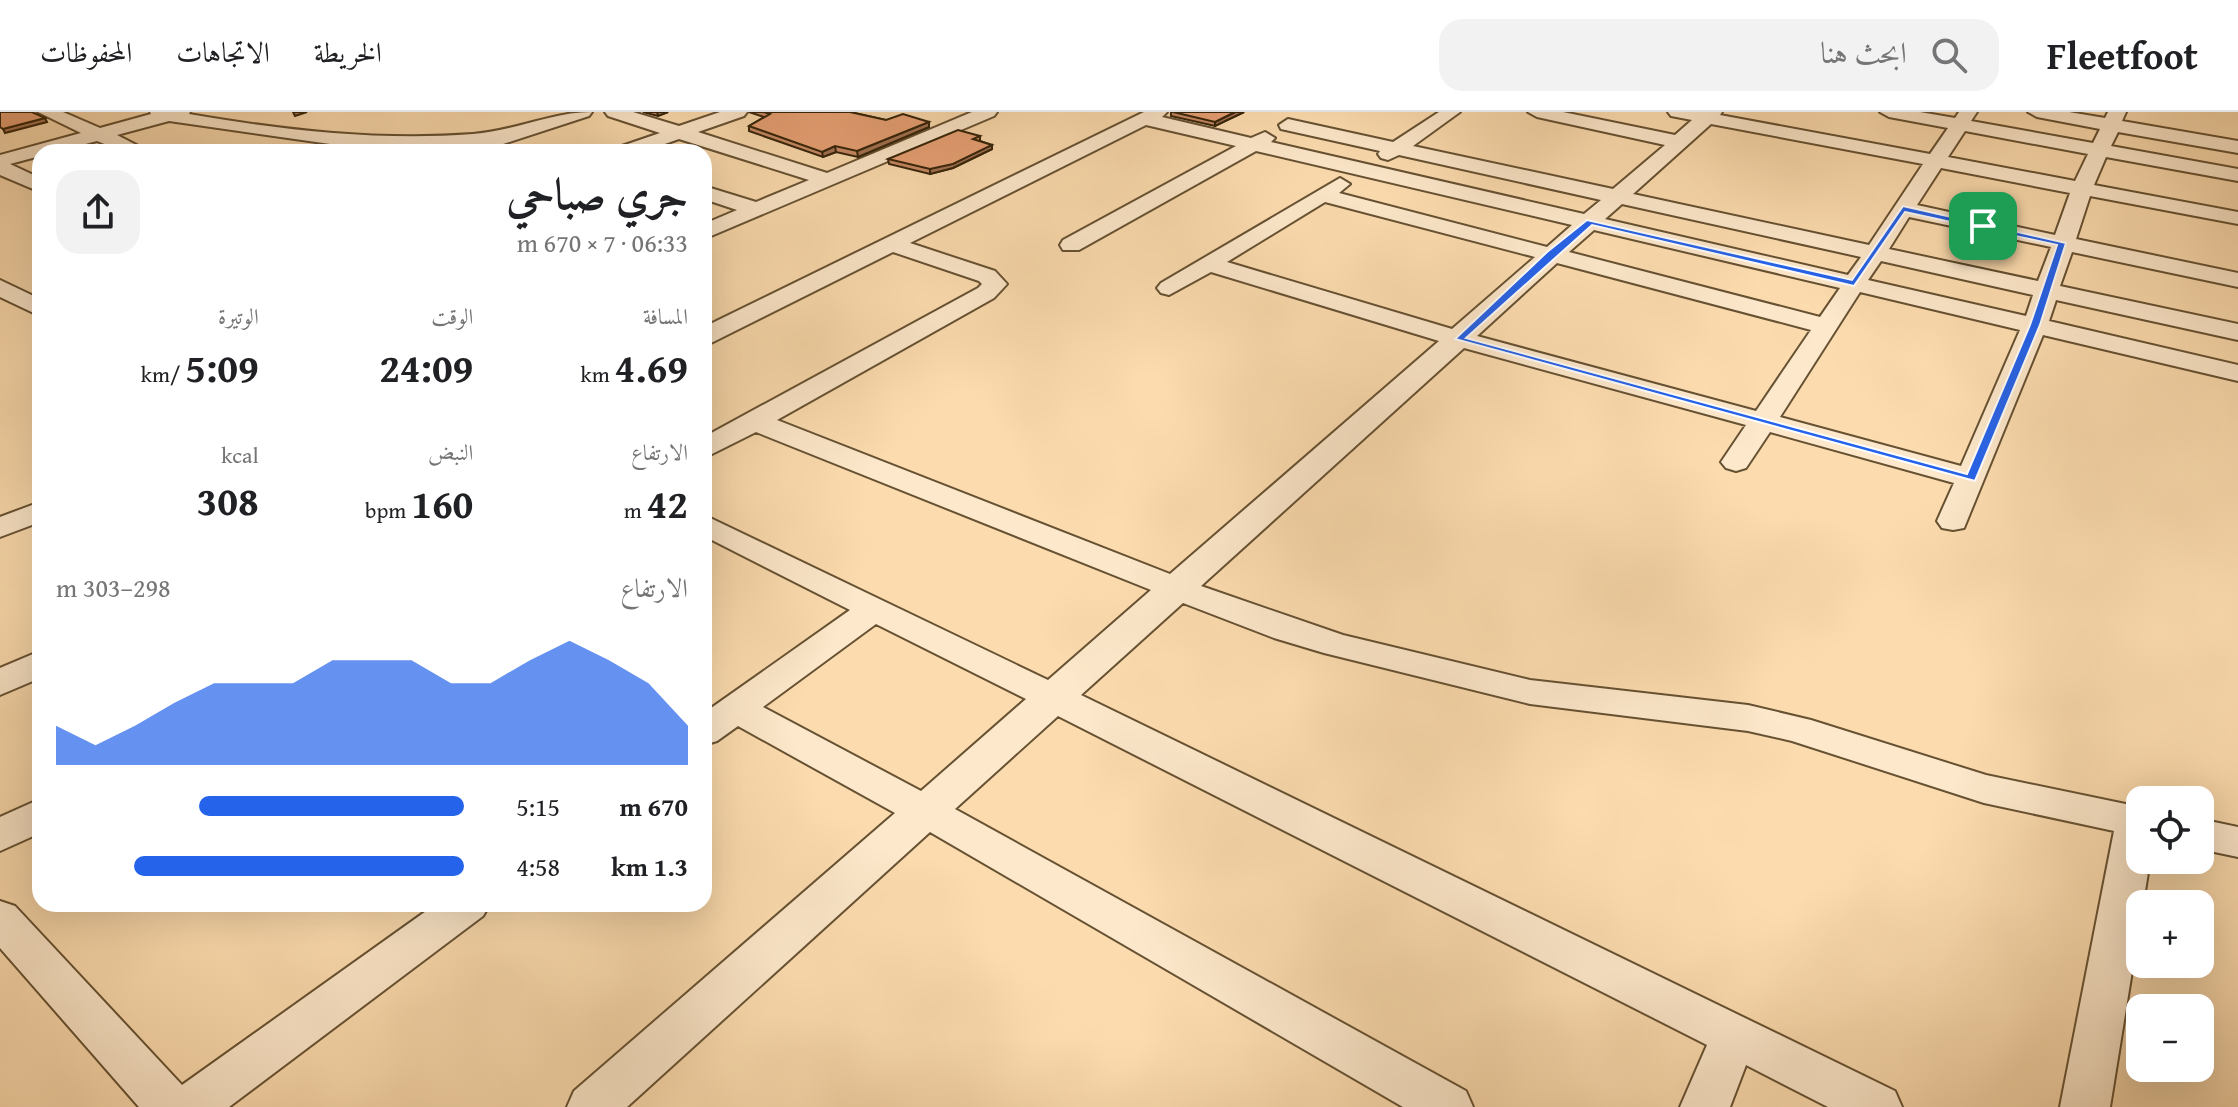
<!DOCTYPE html>
<html lang="ar">
<head>
<meta charset="utf-8">
<style>
  :root { --surface:#fff; --page:#f2f2f2; --text:#202124; --muted:#757577; --line:#e0e0e0; --accent:#2563eb }
  body { margin:0; font-family:"Gentium Book Plus",Amiri,serif; background:var(--page); color:var(--text); direction:rtl; height:100vh; display:flex; flex-direction:column; font-size:30px; white-space:nowrap }
  * { box-sizing:border-box; margin:0 }
  p { font-size:26px; color:var(--muted) }
  .icon { flex:none; width:44px; height:44px; fill:none; stroke:currentColor; stroke-width:2; stroke-linecap:round; stroke-linejoin:round }
  .map { position:relative; flex:1; overflow:hidden; direction:ltr }
  .panel { position:absolute; left:32px; top:32px; width:680px; height:768px; display:flex; flex-direction:column; background:var(--surface); border-radius:24px; box-shadow:0 8px 32px #0002; direction:rtl }
  .panel>* { flex:none }
  .fabs { position:absolute; left:2126px; top:674px; display:grid; gap:16px }
  .fabs a { display:grid; place-items:center; width:88px; height:88px; border-radius:16px; background:var(--surface); box-shadow:0 8px 32px #0002; font-size:40px }
  .pin { position:absolute; display:grid; place-items:center; width:68px; height:68px; color:#fff; margin:-34px; border-radius:16px; box-shadow:0 4px 12px #0006 }
  .round { display:grid; place-items:center; flex:none; width:84px; height:84px; border-radius:24px; background:var(--page) }
  .head { display:flex; align-items:center; justify-content:space-between; height:136px; padding:0 24px }
  h1 { font-size:44px; font-weight:700; line-height:60px }
  .figures { display:grid; grid-template-columns:repeat(3,1fr); gap:12px; height:136px; padding:8px 24px }
  .figures div { display:grid; align-content:center }
  .figures b { font-size:40px; font-weight:700 }
  .figures small { font-size:22px; font-weight:400 }
  .figures p { font-size:22px }
  .chart { height:224px; padding:16px 24px }
  .chart p { display:flex; justify-content:space-between }
  .chart svg { width:100%; height:144px; margin-top:8px; fill:var(--accent); opacity:.7 }
  ul { padding:0 24px; list-style:none; font-size:26px }
  li { display:grid; grid-template-columns:128px 96px 1fr; align-items:center; height:60px }
  li i { height:20px; border-radius:10px; background:var(--accent) }
  header { display:flex; align-items:center; gap:48px; box-sizing:border-box; height:112px; padding:0 40px; background:var(--surface); border-bottom:2px solid var(--line) }
  header strong { font-size:38px }
  nav { display:flex; gap:44px; margin-inline-start:auto; font-size:28px }
  .search { width:560px; height:72px; background:var(--page); display:flex; align-items:center; gap:20px; box-sizing:border-box; padding:0 28px; border-radius:24px; color:var(--muted); font-size:30px }
  .map>svg:first-child { display:block }
  .lines { fill:none; stroke-linecap:round; stroke-linejoin:round }
  .minor-casing { stroke:#665132; stroke-width:4 }
  .minor { fill:#fde8cb; fill-rule:evenodd }
  .wall { fill:#c88a65; stroke:#342309; stroke-width:2 }
  .shaded-wall { fill:#a27152; stroke:#342309; stroke-width:2 }
  .building { fill:#e8a175; stroke:#342309; stroke-width:2 }
  .route { fill:#2563eb; stroke:#fff; stroke-width:2; fill-rule:evenodd }
</style>
</head>
<body>
<header>
<strong>Fleetfoot</strong>
<div class="search"><svg class="icon" aria-label="search" viewBox="0 0 24 24"><circle cx="10" cy="10" r="6"/><path d="M15 15l6 6"/></svg>ابحث هنا</div>
<nav><a>الخريطة</a><a>الاتجاهات</a><a>المحفوظات</a></nav>
</header>
<div class="map">
<svg width="2238" height="995" viewBox="0 0 2238 995">
  <rect width="100%" height="100%" fill="#fcdcaf"/>
  <filter id="stains"><feTurbulence type="fractalNoise" baseFrequency=".0025" numOctaves="4"/><feColorMatrix values="0 0 0 0 .2 0 0 0 0 .09 0 0 0 0 .02 0 0 0 .5 -.17"/></filter>
  <radialGradient id="worn" r=".72"><stop offset=".6" stop-color="#630" stop-opacity="0"/><stop offset="1" stop-color="#630" stop-opacity=".3"/></radialGradient>
  <g class="lines">
    <defs>
      <g id="minor">
        <path d="M38 0H63L100 16 151 2 150 0H190L189 2C282 18 378 29 473 22 515 19 551 0 592 0L589 4 485 38 476 33 400 36 330 32 169 9 117 23 150 40H124L97 29 55 40H40V44L10 52 40 66V80L0 63V43L81 21Z"/>
        <path d="M605 0H633L679 14 720 0H747L744 4 698 20 827 61 972 0H997L994 4 704 127V112L737 98 704 87V74L756 90 809 68 679 27 642 40H613L616 36 660 21 608 4Z"/>
        <path d="M1144 0H1167L1162 5 1251 26 1265 20 1275 26 1271 30 1584 102 1601 88 1399 43 1388 48 1381 46 1378 42 1380 39 1281 17 1279 13 1288 7 1393 30 1439 0H1460L1413 34 1613 77 1665 33 1537 5 1528 0H1563L1675 23 1692 8 1671 4 1668 0H1722L1720 3 1930 42 1948 16 1889 5 1880 0H1920L1955 6 1959 0H1977L1971 9 2093 31 2100 17 2037 5 2028 0H2069L2105 6 2108 0H2126L2122 9 2238 29V41L2118 20 2111 34 2238 57V69L2106 45 2094 73 2238 100V112L2090 84 2076 127 2238 161V175L2072 140 2060 174 2238 212V228L2056 188 2049 209 2238 253V269L2043 223 1964 416 1953 418 1942 416 1937 409 1954 371 1770 320 1746 356 1736 359 1726 356 1721 350 1746 313 1464 236 1201 474 1343 523 1530 568 1748 593 1811 608 1986 663 2140 695V748H2150L2143 792H2140V810L2110 995H2060L2114 719 1984 691 1792 629 1748 619 1530 592 1324 541 1274 526 1183 491 1081 583 1895 979 1902 995H1828L1746 953 1730 995H1680L1707 933 1058 604 955 697 1466 979 1473 995H1403L930 720 627 995H567L574 979 895 701 738 614 717 629 704 633V601L850 498 704 424V403L1048 568 1151 478 756 320 704 346V325L978 176 982 172 979 169 893 140 713 230 704 233V215ZM1711 12 1923 52 1869 133 1633 82ZM1146 13 1236 34 1063 128 1060 133 1063 138H1079L1256 39 1572 113 1547 135 1339 81 1350 72 1340 66 1161 171 1157 176 1161 181 1169 183 1211 160 1439 229 1170 462 777 308 994 186 1007 172 995 159 910 131ZM1965 19 2088 42 2075 69 1948 45ZM1941 56 2070 81 2055 123 1917 93ZM1325 90 1535 145 1452 217 1227 150ZM1622 92 1861 145 1848 163 1605 107ZM1909 105 2051 135 2038 169 1889 137ZM1594 118 1840 176 1820 205 1569 140ZM1881 149 2033 183 2026 204 1868 168ZM1557 151 1811 218 1756 299 1477 224ZM1860 180 2020 218 1961 354 1780 305ZM876 512 1026 587 921 679 763 595Z"/>
        <path d="M0 168 40 187V204L0 185Z"/>
        <path d="M40 390V410L0 425V405Z"/>
        <path d="M40 539V566L0 583V556Z"/>
        <path d="M40 687V721L0 739V705Z"/>
        <path d="M2200 707 2238 715V745L2200 737Z"/>
        <path d="M0 789 15 794 182 973 436 792H490L483 804 229 995H139L0 836Z"/>
      </g>
    </defs>
    <use href="#minor" class="minor-casing"/>
    <use href="#minor" class="minor"/>
  </g>
  <g class="wall">
    <path d="M643 0H668L658 4Z"/>
    <path d="M749 0H850L886 8 929 10V15L858 45 836 40 823 45 749 19V14L764 5Z"/>
    <path d="M1171 0H1244L1215 14 1171 4Z"/>
    <path d="M980 24V29L992 33V37L953 56 930 62 889 52 888 47Z"/>
  </g>
  <g class="shaded-wall">
    <path d="M293 0H307L295 4Z"/>
    <path d="M657 0H668L658 4Z"/>
    <path d="M1235 0H1244L1215 14V10Z"/>
    <path d="M45 6 47 10 5 21 3 17Z"/>
    <path d="M929 10V15L858 45 857 39Z"/>
    <path d="M992 33V37L953 56 930 62V57Z"/>
    <path d="M835 34 836 40 823 45 822 40Z"/>
  </g>
  <g class="building">
    <path d="M0 0H32L45 6 3 17 0 15Z"/>
    <path d="M764 0H850L886 8 903 2 929 10 857 39 835 34 822 40 749 14 770 2Z"/>
    <path d="M1173 0H1235L1215 10Z"/>
    <path d="M958 18 980 24 973 27 992 33 953 52 930 57 888 47Z"/>
  </g>
  <path class="route" d="M1903 94 2066 131 2040 213 1975 369 1455 227 1547 140 1587 108 1852 168ZM1905 100 2057 133 2030 213 1967 362 1466 226 1592 113 1854 174Z"/>
  <rect width="100%" height="100%" filter="url(#stains)"/>
  <rect width="100%" height="100%" fill="url(#worn)"/>
</svg>
<div class="fabs">
<a><svg class="icon" aria-label="locate" viewBox="0 0 24 24"><circle cx="12" cy="12" r="6"/><path d="M12 2v4M12 18v4M2 12h4M18 12h4"/></svg></a>
<a>+</a>
<a>−</a>
</div>
<div class="pin" style="left:1983px;top:114px;background:#1e9e55"><svg class="icon" aria-label="arrive" viewBox="0 0 24 24"><path d="M6 21V4h12l-3 4 3 4H6"/></svg></div>
<section class="panel">
<div class="head"><div><h1>جري صباحي</h1><p>06:33 · 7 × 670 m</p></div><a class="round"><svg class="icon" aria-label="share" viewBox="0 0 24 24"><path d="M12 15V3M7 8l5-5 5 5M5 13v7h14v-7"/></svg></a></div>
<div class="figures">
<div><p>المسافة</p><b>4.69<small> km</small></b></div>
<div><p>الوقت</p><b>24:09</b></div>
<div><p>الوتيرة</p><b>5:09<small> /km</small></b></div>
</div>
<div class="figures">
<div><p>الارتفاع</p><b>42<small> m</small></b></div>
<div><p>النبض</p><b>160<small> bpm</small></b></div>
<div><p>kcal</p><b>308</b></div>
</div>
<div class="chart"><p><span>الارتفاع</span>298–303 m</p>
<svg viewBox="0 0 160 44" preserveAspectRatio="none"><path d="M0 44V32L10 38L20 32L30 25L40 19L50 19L60 19L70 12L80 12L90 12L100 19L110 19L120 12L130 6L140 12L150 19L160 32V44z"/></svg>
</div>
<ul>
<li><b>670 m</b>5:15<i style="width:65%"></i></li>
<li><b>1.3 km</b>4:58<i style="width:81%"></i></li>
</ul>
</section>
</div>
</body>
</html>
